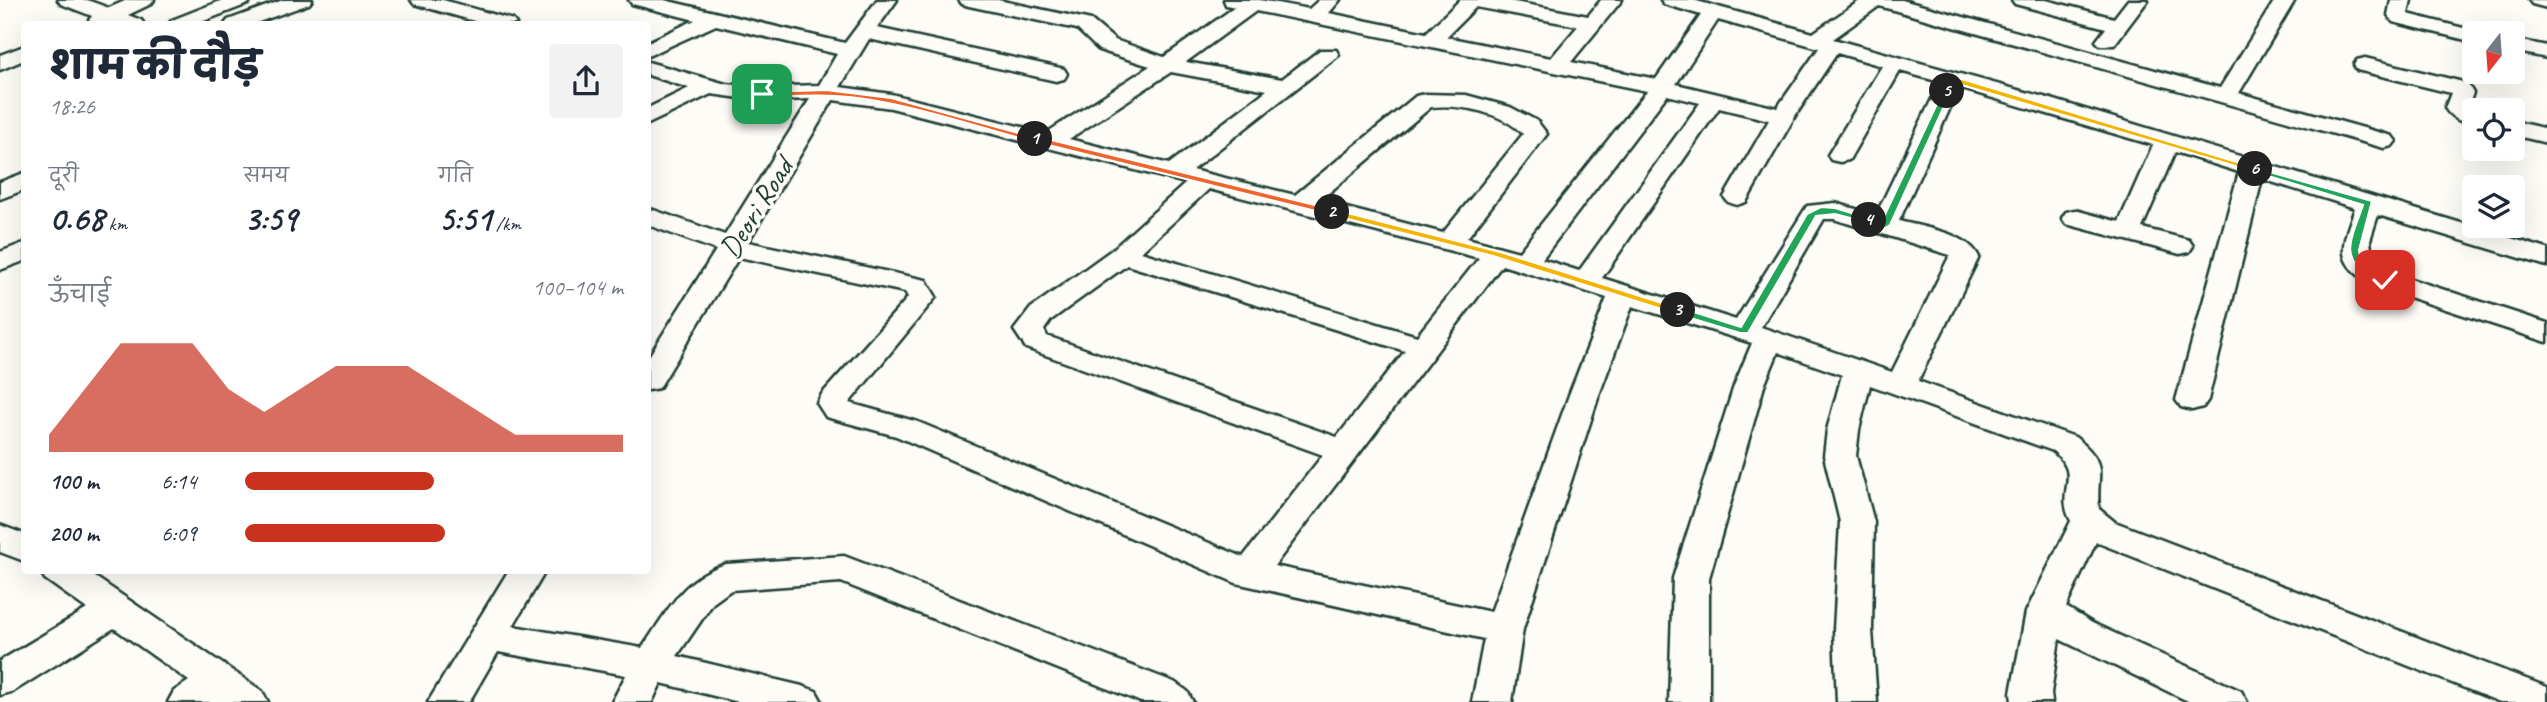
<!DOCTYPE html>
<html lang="hi">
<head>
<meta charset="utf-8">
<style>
  :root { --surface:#fff; --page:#f2f2f3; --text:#1f2937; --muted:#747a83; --accent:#c8321e }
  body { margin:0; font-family:Caveat,"Playpen Sans Deva",sans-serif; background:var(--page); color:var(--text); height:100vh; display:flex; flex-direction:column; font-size:26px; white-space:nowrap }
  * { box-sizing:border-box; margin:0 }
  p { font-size:23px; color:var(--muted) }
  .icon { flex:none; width:38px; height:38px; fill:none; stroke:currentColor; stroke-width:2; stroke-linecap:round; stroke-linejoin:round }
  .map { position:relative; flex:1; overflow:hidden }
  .sheet { position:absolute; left:21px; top:21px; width:630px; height:553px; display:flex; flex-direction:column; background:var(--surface); border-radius:7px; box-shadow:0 7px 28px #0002 }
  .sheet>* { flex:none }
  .needle { width:46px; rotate:197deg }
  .controls { position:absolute; left:2462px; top:21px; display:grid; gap:14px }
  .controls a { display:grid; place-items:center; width:63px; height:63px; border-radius:7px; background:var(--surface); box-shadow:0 7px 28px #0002; font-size:35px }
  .pin { position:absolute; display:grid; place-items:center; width:60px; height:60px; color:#fff; margin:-30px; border-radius:14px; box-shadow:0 4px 10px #0006 }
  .km { position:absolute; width:35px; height:35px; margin:-18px; border-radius:50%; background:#222; color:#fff; font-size:19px; line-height:35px; text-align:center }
  .round { display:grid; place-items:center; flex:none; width:74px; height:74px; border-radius:7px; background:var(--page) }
  .head { display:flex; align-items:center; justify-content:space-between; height:119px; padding:0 28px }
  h1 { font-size:38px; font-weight:800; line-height:52px }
  .figures { display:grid; grid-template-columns:repeat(3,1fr); gap:10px; height:119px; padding:7px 28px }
  .figures div { display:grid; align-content:center }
  .figures b { font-size:35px; font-weight:800 }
  .figures small { font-size:19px; font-weight:400 }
  .figures p { font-size:19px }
  .chart { height:196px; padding:14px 28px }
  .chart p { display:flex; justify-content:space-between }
  .chart svg { width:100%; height:126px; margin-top:7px; fill:var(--accent); opacity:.7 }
  ul { padding:0 28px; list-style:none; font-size:23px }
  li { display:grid; grid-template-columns:112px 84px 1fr; align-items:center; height:52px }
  li i { height:18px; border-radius:9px; background:var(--accent) }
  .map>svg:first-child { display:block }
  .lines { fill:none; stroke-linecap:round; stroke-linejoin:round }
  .minor-casing { stroke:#1f3d34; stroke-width:5 }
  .minor { fill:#fdfcf7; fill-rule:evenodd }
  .split-1 { fill:#f0652b; stroke:#fff; stroke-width:2 }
  .split-2 { fill:#f0652b; stroke:#fff; stroke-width:2 }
  .split-3 { fill:#f5b400; stroke:#fff; stroke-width:2 }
  .split-4 { fill:#22a559; stroke:#fff; stroke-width:2 }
  .split-5 { fill:#22a559; stroke:#fff; stroke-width:2 }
  .split-6 { fill:#f5b400; stroke:#fff; stroke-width:2 }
  .split-7 { fill:#22a559; stroke:#fff; stroke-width:2 }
  .labels { text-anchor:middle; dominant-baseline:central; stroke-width:7; stroke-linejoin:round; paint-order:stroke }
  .street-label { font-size:30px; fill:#1f3d34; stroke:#fdfcf7 }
</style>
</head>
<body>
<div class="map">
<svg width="2547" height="702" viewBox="0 0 2547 702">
  <rect width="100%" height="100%" fill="#fdfcf7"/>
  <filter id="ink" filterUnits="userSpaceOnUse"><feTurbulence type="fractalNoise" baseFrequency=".0143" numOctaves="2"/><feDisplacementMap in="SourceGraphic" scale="14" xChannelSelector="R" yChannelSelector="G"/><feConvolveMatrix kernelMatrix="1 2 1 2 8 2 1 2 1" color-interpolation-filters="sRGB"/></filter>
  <g filter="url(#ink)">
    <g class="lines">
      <defs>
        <g id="minor">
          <path d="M58 0H87L109 8 127 0H154L151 4 128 15 141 20 144 24H92L89 20 92 16 61 4Z"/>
          <path d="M223 0H251L248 4 196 24H169L172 20Z"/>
          <path d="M283 0H312L309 4 253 24H225L228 20Z"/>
          <path d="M411 0H443L513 20 516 24H485L414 4Z"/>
          <path d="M629 0H664L845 43 877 0H897L877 28 1056 67 1064 69 1067 74 1064 79 1056 81 869 39 840 87 891 94 1046 133 1150 66 1099 50 1077 29 969 6 962 4 959 0H998L1091 20 1115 40 1164 57 1235 7 1226 5 1224 0H1260L1309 9 1319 0H1340L1329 13 1426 33 1460 0H1504L1588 16 1601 0H1622L1571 62 1656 79 1701 15 1664 4 1661 0H1693L1813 33 1861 0H1902L2220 88 2275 0H2295L2239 93 2392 136 2396 141 2392 146 2384 148 1879 6 1833 39 2051 99 2547 249V266L2378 215 2370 240 2372 259 2395 274 2547 323V342L2375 286C2333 262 2341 248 2355 208L2262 179 2208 400 2203 407 2192 410 2181 407 2176 400 2239 172 2175 152 2142 228 2189 240 2193 246 2189 252 2180 254 2066 224 2062 218 2066 212 2075 210 2119 222 2153 145 1959 88 1899 221C1924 228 1967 232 1979 257L1918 381 2075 437C2111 465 2095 473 2099 509L2115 522 2547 687V702H2500L2096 542 2066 607 2092 623 2241 691 2247 702H2190L2059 639 2051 693 2052 702H2012L2011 693 2026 612 2071 521C2054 489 2084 477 2053 451L1870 385 1859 430 1856 456 1874 522 1872 630 1877 702H1837L1834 630 1840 522 1824 456 1827 430 1842 375 1778 352 1764 386 1709 578V702H1669L1673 578 1734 386 1752 343 1632 306 1599 395 1523 629 1512 702H1472L1484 639 1236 583 896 436 826 417 817 403 822 394 906 300 908 297 905 292 739 257 659 388 648 390V358L716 250 648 225V208L725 235 810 99 762 101 711 94 648 124V108L689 88 648 75V62L726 84 762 87 819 85 837 54 716 25 648 56V42L695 20 632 4ZM1476 7 1578 26 1551 58 1446 37ZM1256 11 1647 91 1519 252 1467 238 1547 134 1537 121 1510 107 1466 95 1424 94 1416 96 1295 195 1192 170 1339 55 1336 50H1320L1282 79 1186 62ZM1718 20 1819 48 1777 108 1676 84ZM1837 53 1882 66 1828 155 1831 160 1840 162 1849 160 1900 71 1940 82 1876 215 1835 203 1807 206 1736 320 1602 278 1719 108 1769 120 1724 197 1728 202 1737 205 1746 202 1795 116ZM1171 72 1267 90 1169 164 1069 139ZM1667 95 1700 103 1579 271 1542 259ZM833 100 891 108 1186 183 1113 249 1031 308 1014 330 1026 348 1323 455 1243 557 918 422 849 403 936 297 926 280 748 242ZM1431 107C1460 104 1502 112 1523 134L1443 233 1319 201ZM1209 189 1479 258 1417 336 1141 252ZM1824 219H1834L1950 255 1892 372 1761 327ZM1127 265 1405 351 1337 437 1047 336 1044 330 1051 320ZM1502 265 1607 298 1569 395 1491 612 1274 566Z"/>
          <path d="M2012 0H2046L2114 18 2128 0H2148L2114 45H2100L2096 41 2106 28 2015 4Z"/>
          <path d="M2391 0H2411L2408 14 2483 33H2474V42L2393 22 2388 15Z"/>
          <path d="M2529 0H2547V8L2532 4Z"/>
          <path d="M2513 39 2547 46V58L2513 51Z"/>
          <path d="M24 46V60L0 70V55Z"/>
          <path d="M2365 58 2467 83 2473 93 2468 107 2474 110V125C2461 122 2452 119 2445 108L2451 93 2357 70 2354 65 2357 60Z"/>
          <path d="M2513 121 2547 129V143L2513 135Z"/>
          <path d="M24 173V190L0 199V182Z"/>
          <path d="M24 243V261L0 270V252Z"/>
          <path d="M0 525 24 534V561L0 552Z"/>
          <path d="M844 556 1174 682 1187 691 1193 702H1141L841 582 731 590 713 603 677 656 802 686 816 691 822 702H739L661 683 652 702H612L626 675 498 652 469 702H428L509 570H546L513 626 642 648C667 613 682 577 726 564Z"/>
          <path d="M40 570H85L262 691 268 702H168L174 691 189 681 114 628 14 691 0 695V661L87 609 45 579Z"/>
        </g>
      </defs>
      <use href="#minor" class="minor-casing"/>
      <use href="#minor" class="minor"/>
    </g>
  </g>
  <path class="split-1" d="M826 90 891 98 1040 139 1035 142C977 127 918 106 858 98 826 94 794 96 762 97L757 94 762 92Z"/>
  <path class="split-2" d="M1035 136 1335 210 1337 212 1332 215 1032 141 1030 139Z"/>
  <path class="split-3" d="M1332 209 1500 252 1684 310 1674 313 1493 256 1328 214 1327 212Z"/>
  <path class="split-4" d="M1821 207 1835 208 1874 220 1869 223 1835 214 1816 216 1748 333H1740L1674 313 1673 310 1678 307 1741 327 1807 214Z"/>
  <path class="split-5" d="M1947 88 1951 91 1890 225 1885 228 1865 222V218L1882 221 1943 91Z"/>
  <path class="split-6" d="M1949 77H1955L2260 169 2252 171 1955 83 1950 93H1944Z"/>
  <path class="split-7" d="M2252 167 2372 201 2359 250 2360 258 2388 278V282C2380 283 2375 279 2368 275 2337 256 2354 233 2363 205L2252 171Z"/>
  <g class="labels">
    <g class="street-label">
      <text transform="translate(756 208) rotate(-58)">Deori Road</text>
    </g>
  </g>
</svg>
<div class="controls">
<a><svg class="needle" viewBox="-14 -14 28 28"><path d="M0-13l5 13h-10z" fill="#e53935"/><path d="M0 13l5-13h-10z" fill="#747a83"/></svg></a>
<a><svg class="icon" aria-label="locate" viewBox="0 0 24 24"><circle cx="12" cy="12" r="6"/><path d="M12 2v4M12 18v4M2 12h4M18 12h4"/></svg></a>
<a><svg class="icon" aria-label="layers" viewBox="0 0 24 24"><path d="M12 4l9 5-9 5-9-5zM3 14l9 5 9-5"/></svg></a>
</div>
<div class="pin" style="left:762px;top:94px;background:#1e9e55"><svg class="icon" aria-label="arrive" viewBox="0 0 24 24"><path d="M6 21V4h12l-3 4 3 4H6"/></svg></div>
<div class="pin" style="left:2385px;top:280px;background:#d93025"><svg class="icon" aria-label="check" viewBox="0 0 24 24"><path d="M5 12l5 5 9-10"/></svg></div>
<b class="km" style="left:1035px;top:139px">1</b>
<b class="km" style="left:1332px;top:212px">2</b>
<b class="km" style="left:1678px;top:310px">3</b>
<b class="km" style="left:1869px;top:220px">4</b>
<b class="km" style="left:1947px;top:91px">5</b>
<b class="km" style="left:2255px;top:169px">6</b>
<section class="sheet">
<div class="head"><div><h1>शाम की दौड़</h1><p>18:26</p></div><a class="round"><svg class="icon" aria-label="share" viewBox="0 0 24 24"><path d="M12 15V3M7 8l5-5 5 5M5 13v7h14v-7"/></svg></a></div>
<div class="figures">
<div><p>दूरी</p><b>0.68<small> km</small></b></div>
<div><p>समय</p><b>3:59</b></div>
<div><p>गति</p><b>5:51<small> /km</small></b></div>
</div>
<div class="chart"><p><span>ऊँचाई</span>100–104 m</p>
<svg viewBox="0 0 160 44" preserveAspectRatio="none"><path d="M0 44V38L10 22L20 6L30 6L40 6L50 22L60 30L70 22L80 14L90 14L100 14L110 22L120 30L130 38L140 38L150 38L160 38V44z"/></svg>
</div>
<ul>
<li><b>100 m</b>6:14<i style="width:50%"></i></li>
<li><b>200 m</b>6:09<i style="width:53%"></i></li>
</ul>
</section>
</div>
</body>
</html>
